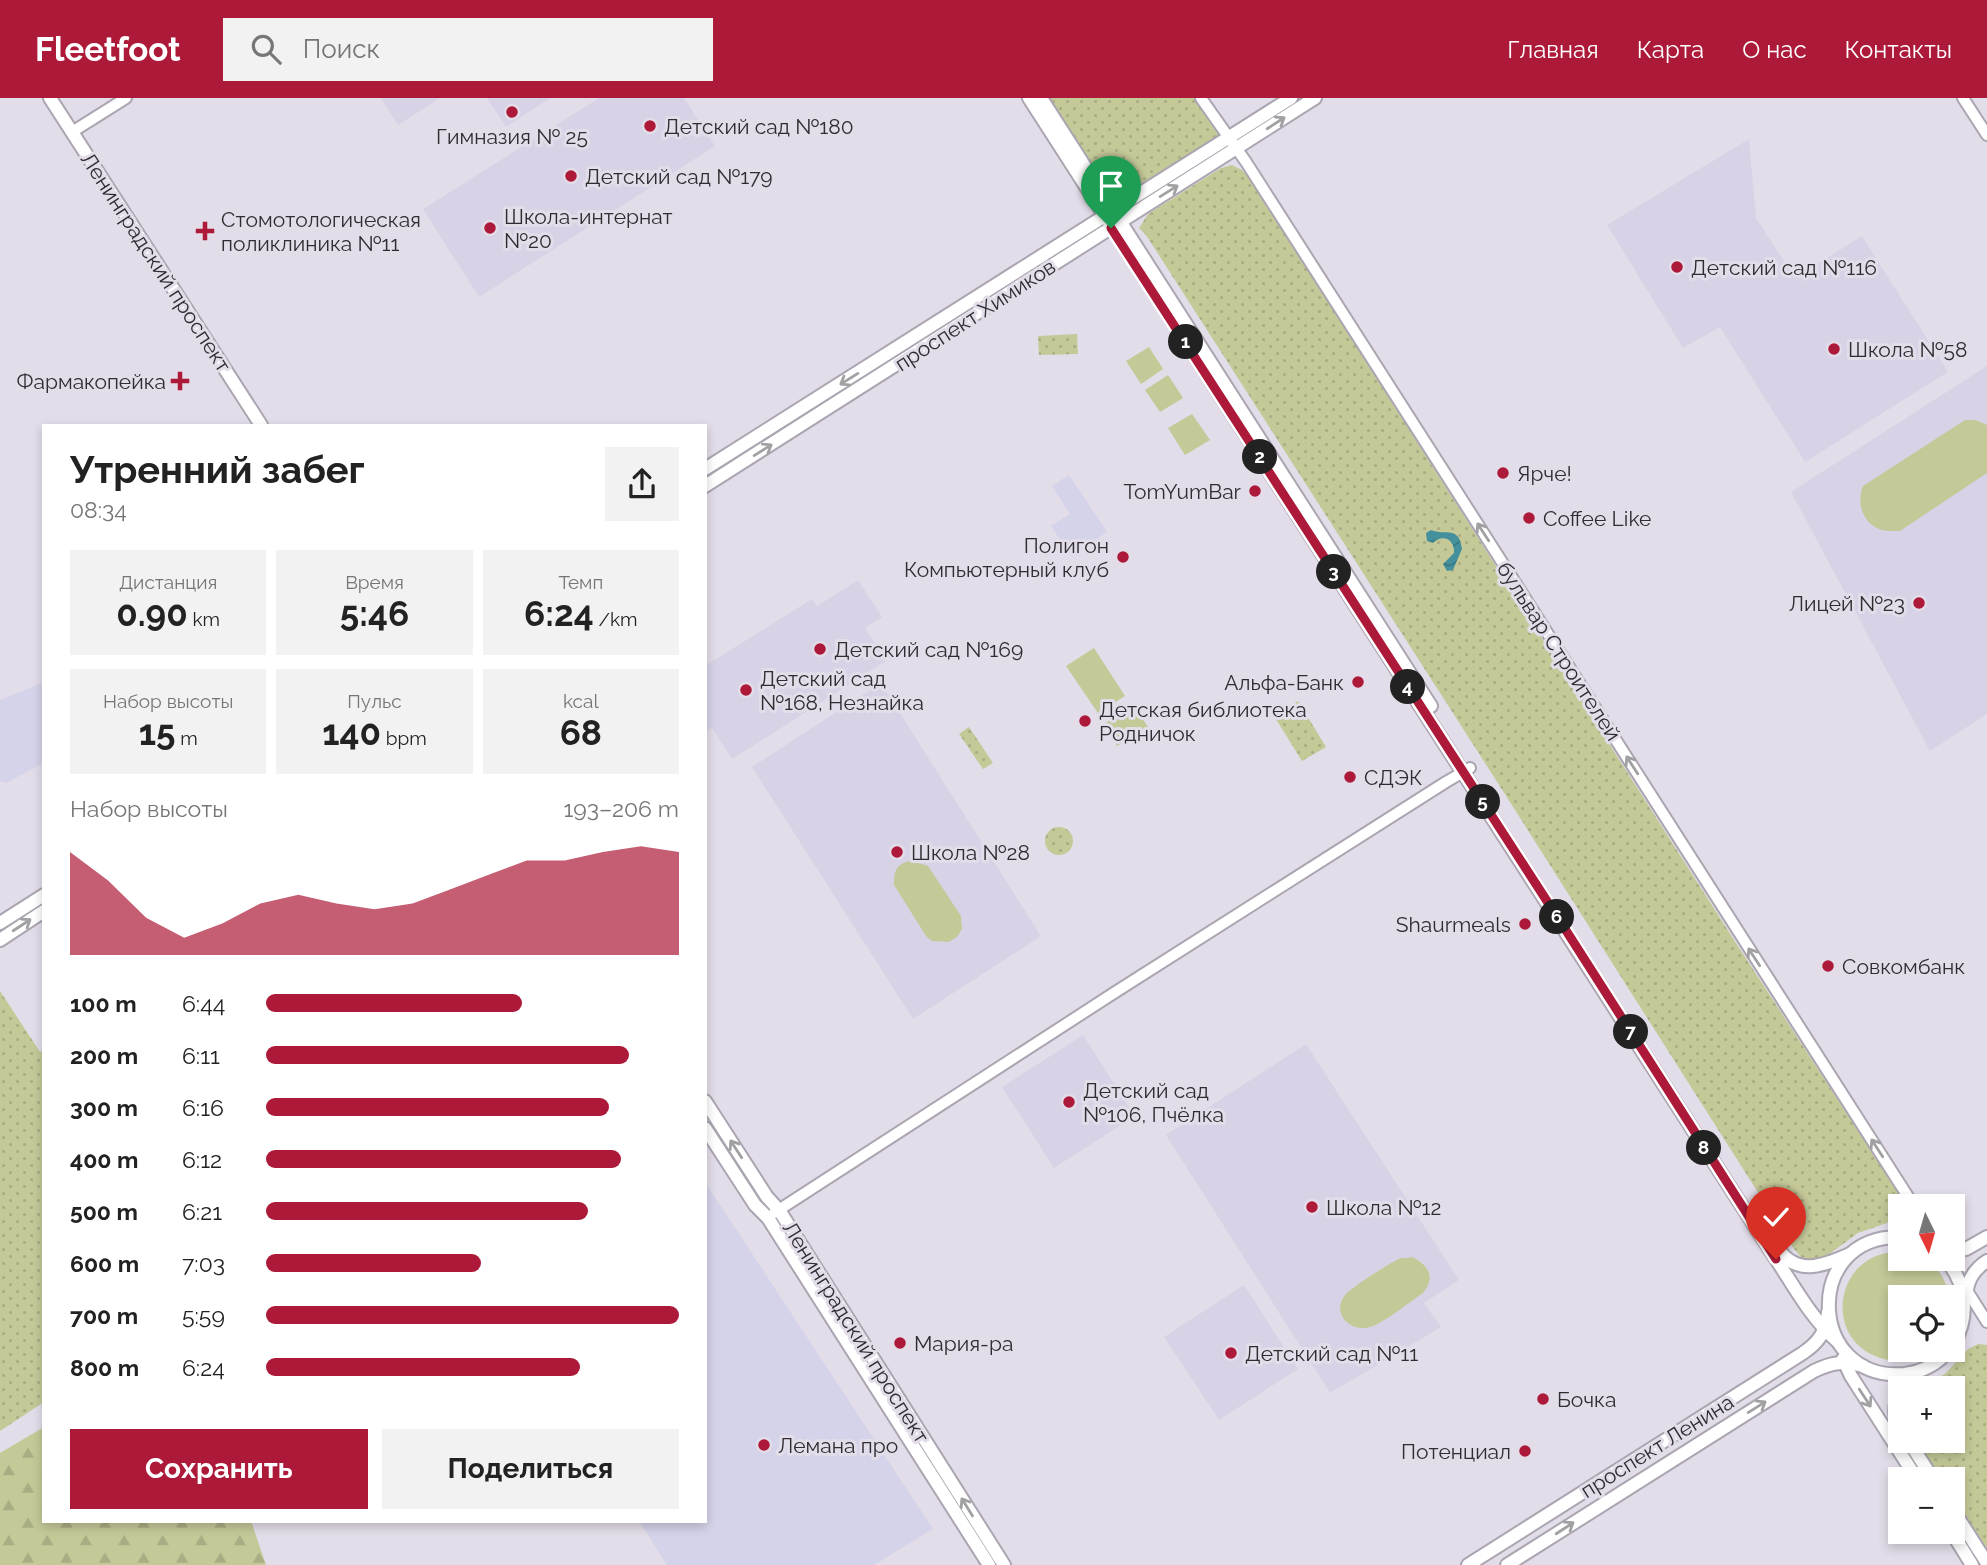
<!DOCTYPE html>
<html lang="ru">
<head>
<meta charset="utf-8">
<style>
  :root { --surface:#fff; --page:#f2f2f2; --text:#222; --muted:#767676; --accent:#ad1939 }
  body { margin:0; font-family:Raleway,sans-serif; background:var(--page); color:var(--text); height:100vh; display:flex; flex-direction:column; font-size:26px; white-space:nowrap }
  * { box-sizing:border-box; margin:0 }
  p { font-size:23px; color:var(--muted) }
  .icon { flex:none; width:38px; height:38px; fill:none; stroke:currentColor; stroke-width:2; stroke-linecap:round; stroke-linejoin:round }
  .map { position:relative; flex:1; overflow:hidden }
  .drawer { position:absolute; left:42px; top:326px; width:665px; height:1099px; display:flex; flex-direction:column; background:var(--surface); border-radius:0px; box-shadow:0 4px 10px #0003 }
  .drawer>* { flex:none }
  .needle { width:46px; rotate:175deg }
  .buttons { position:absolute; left:1888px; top:1096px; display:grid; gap:14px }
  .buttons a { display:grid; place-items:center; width:77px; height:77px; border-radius:0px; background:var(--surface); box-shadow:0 4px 10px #0003; font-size:35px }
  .pin { position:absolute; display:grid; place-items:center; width:60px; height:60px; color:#fff; margin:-72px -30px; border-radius:50% 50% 50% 0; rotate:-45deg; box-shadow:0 0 7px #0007 }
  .pin .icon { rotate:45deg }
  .km { position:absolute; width:35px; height:35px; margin:-18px; border-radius:50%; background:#222; color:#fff; font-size:19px; line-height:35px; text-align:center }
  .round { display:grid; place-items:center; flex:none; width:74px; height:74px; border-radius:0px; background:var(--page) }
  .summary { display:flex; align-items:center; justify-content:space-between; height:119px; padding:0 28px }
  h1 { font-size:38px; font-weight:700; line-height:52px }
  .stats { display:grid; grid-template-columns:repeat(3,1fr); gap:10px; height:119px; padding:7px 28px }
  .stats div { display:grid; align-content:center; border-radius:0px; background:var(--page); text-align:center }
  .stats b { font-size:35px; font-weight:700 }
  .stats small { font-size:19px; font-weight:400 }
  .stats p { font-size:19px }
  .chart { height:196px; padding:14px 28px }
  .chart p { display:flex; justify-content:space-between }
  .chart svg { width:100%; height:126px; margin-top:7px; fill:var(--accent); opacity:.7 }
  .button { display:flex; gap:14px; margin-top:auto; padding:14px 28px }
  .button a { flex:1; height:80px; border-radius:0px; background:var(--accent); color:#fff; font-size:28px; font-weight:700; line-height:80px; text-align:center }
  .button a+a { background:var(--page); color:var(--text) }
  ul { padding:0 28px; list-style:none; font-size:23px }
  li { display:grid; grid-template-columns:112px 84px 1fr; align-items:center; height:52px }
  li i { height:18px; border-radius:9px; background:var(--accent) }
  header { display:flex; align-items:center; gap:42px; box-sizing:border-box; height:98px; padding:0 35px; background:var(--accent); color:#fff }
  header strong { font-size:33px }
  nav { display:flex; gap:38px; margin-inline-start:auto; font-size:24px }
  .search { width:490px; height:63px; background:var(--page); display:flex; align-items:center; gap:18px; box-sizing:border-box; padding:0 24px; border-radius:0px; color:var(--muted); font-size:26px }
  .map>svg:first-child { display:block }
  .commercial { fill:#d5d3e9 }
  .education { fill:#d8d2e7 }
  .green { fill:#c5c998 }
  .forest { fill:url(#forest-firs) }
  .park { fill:url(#park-dots) }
  .water { fill:url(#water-waves) }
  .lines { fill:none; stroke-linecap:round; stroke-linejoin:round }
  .tertiary-casing { stroke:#aba5b1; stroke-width:14 }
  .secondary-casing { stroke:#aba5b1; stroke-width:16 }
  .tertiary { stroke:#fff; stroke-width:10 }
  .secondary { stroke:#fff; stroke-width:12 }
  .oneway { stroke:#a1a0a2 }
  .route-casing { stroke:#fff; stroke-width:14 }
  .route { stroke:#ad1939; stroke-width:9 }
  .poi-dot { fill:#ad1939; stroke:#e3dde9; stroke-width:2.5 }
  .labels { text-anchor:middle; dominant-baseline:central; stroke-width:6; stroke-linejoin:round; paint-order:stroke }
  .poi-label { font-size:21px; fill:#2f2d31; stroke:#e3dde9; text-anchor:start }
  .street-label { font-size:21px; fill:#2f2d31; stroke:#e3dde9 }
</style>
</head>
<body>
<header>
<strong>Fleetfoot</strong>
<div class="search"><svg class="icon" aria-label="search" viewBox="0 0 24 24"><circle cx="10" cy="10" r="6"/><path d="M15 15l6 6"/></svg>Поиск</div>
<nav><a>Главная</a><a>Карта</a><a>О нас</a><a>Контакты</a></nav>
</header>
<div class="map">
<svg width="1987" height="1467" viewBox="0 0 1987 1467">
  <defs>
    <pattern id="forest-firs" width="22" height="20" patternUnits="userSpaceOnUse" patternTransform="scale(1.75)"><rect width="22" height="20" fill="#c5c998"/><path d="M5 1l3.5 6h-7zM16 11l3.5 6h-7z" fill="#aaad83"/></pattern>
    <pattern id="park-dots" width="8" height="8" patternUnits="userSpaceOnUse" patternTransform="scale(1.75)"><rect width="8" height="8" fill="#c5c998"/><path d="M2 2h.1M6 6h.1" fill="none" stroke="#aaad83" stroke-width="1.8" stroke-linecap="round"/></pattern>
    <pattern id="water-waves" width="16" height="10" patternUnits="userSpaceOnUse" patternTransform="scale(1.75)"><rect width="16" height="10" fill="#44919d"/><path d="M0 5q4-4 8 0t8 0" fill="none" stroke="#397781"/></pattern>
  </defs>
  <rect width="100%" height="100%" fill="#e3dde9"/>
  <g class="commercial">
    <path d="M1069 377 1107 434 1071 458 1051 428 1070 416 1052 388Z"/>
    <path d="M44 584V665L6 685 0 683V602Z"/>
    <path d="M705 1084 933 1431 874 1467H667L639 1423H705Z"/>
  </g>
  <g class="education">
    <path d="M381 0H440L398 27Z"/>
    <path d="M487 0H550L506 29Z"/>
    <path d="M599 0H684L715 48 479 199 423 111Z"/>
    <path d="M1749 41 1756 120 1795 180 1862 138 1948 274 1805 364 1720 229 1683 250 1607 127Z"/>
    <path d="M1987 268V616L1930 653 1791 394Z"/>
    <path d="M858 482 882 519 865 530 886 563 732 661 712 630 705 634V568L812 501 817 508Z"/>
    <path d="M881 585 1041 838 913 921 752 669Z"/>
    <path d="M1083 937 1135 1018 1054 1070 1002 989Z"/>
    <path d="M1306 946 1459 1182 1424 1205 1441 1229 1330 1295 1166 1037Z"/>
    <path d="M1244 1187 1298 1271 1219 1322 1164 1239Z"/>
  </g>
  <g class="green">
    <path d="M1149 249 1163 271 1141 286 1126 263Z"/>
    <path d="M1168 277 1183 300 1160 314 1145 292Z"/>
    <path d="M1192 316 1210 342 1185 357 1168 330Z"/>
    <path d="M1965 322H1976L1987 327V375L1900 433C1893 433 1883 434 1877 430 1861 422 1857 403 1863 388Z"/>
    <path d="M1094 550 1125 598 1098 615 1066 568Z"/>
    <path d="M1134 608 1148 629 1117 648 1104 626Z"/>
    <path d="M912 763 928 768 961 818 962 831 957 839 949 844 932 843 926 838 894 787C893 774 897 764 912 763Z"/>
    <path d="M1900 1154V1160C1908 1160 1917 1159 1924 1161 1938 1167 1947 1185 1950 1199H1900V1251H1930C1916 1261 1900 1265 1884 1261 1820 1245 1834 1152 1900 1154Z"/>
    <path d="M1412 1159C1429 1167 1436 1180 1423 1195 1410 1204 1386 1223 1373 1228 1352 1237 1329 1215 1346 1196 1351 1190 1394 1162 1401 1160 1403 1160 1410 1160 1412 1159Z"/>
  </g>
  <path class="forest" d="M44 1329V1423H251L266 1467H0V1355Z"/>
  <g class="park">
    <path d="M1041 0H1201L1229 39 1113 113Z"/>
    <path d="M1232 67 1242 72 1247 77 1736 845 1899 1096 1901 1108 1899 1116 1895 1120 1887 1125 1858 1135 1824 1160 1809 1163 1801 1159 1794 1151 1494 679 1146 137 1139 130 1148 116 1221 70Z"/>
    <path d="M1077 236 1078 256 1039 257 1038 238Z"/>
    <path d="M1298 603 1326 649 1302 663 1274 618Z"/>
    <path d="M969 629 993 665 983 671 959 636Z"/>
    <circle cx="1059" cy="743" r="14"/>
    <path d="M0 893 40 954 44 952V1304L0 1333Z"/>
    <path d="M1978 1246 1987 1247V1451L1953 1399V1381H1941L1916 1342H1953V1290H1917L1945 1276 1968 1251Z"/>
  </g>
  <path class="water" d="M1431 432C1446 438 1459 427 1462 451L1453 472 1447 473 1443 466 1454 455C1455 442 1443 435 1433 445L1427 443 1426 435Z"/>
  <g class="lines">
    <defs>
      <g id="tertiary">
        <path d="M1201 0 1246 64 1914 1108"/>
        <path d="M1963 0 1987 37"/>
        <path d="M72 34 126 0"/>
        <path d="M774 1115 1117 893 1446 684 1470 670"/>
        <path d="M1966 1191 1987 1224"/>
      </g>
      <g id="secondary">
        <path d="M50 0 261 327"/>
        <path d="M1029 0 1776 1161C1795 1190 1811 1220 1837 1243"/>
        <path d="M1041 0 1431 608"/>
        <path d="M705 371 1291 0"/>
        <path d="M705 388 1315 0"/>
        <path d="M0 825 44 797"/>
        <path d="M0 842 44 813"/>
        <path d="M705 1003 767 1099 779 1112 1004 1467"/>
        <path d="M705 1030 755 1107 768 1120 989 1467"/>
        <path d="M1900 1139C1801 1138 1808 1284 1904 1276 1922 1274 1938 1266 1950 1251"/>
        <path d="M1777 1149C1796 1179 1823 1168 1850 1156"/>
        <path d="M1953 1154 1966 1151 1987 1139"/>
        <path d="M1944 1160C1967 1184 1970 1219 1953 1247"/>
        <path d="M1966 1199C1967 1183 1973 1172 1987 1163"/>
        <path d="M1843 1261 1851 1278 1917 1381"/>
        <path d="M1900 1293C1894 1306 1893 1318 1900 1331"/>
        <path d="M1908 1342 1933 1381"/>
        <path d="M1953 1412 1987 1465"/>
        <path d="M1951 1433 1972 1467"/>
        <path d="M1468 1467 1803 1255C1819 1244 1826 1234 1828 1214"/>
        <path d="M1507 1467 1814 1273C1833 1264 1842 1263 1863 1268"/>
      </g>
    </defs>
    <use href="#tertiary" class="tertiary-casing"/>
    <use href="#secondary" class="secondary-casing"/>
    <use href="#tertiary" class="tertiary"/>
    <use href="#secondary" class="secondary"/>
  </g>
  <defs><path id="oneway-shaft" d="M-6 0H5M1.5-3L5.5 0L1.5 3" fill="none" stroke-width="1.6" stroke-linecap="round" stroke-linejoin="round" transform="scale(1.75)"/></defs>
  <g class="oneway">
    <use href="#oneway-shaft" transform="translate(1276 25) rotate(-33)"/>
    <use href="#oneway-shaft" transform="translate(1169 93) rotate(-32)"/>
    <use href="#oneway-shaft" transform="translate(849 281) rotate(148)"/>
    <use href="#oneway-shaft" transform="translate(763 352) rotate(-32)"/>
    <use href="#oneway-shaft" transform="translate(1483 434) rotate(-123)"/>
    <use href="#oneway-shaft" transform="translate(1632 667) rotate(-123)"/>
    <use href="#oneway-shaft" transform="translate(22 827) rotate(-33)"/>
    <use href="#oneway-shaft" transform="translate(1754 859) rotate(-123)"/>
    <use href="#oneway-shaft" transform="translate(1877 1050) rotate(-123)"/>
    <use href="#oneway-shaft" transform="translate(736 1051) rotate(-123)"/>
    <use href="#oneway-shaft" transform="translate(1865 1300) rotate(57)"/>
    <use href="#oneway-shaft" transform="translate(1757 1309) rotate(-32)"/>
    <use href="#oneway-shaft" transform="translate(967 1409) rotate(-122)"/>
    <use href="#oneway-shaft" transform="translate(1565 1430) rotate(-33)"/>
  </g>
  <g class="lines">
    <defs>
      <path id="route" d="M1111 130 1567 834 1776 1161"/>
    </defs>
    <use href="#route" class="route-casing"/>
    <use href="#route" class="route"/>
  </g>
  <g class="poi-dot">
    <circle cx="512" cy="14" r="7"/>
    <circle cx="650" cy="28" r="7"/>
    <circle cx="571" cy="78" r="7"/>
    <circle cx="490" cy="130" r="7"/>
    <path d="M201.5 122.5h7v7h7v7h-7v7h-7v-7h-7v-7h7z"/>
    <circle cx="1677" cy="169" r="7"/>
    <circle cx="1834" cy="251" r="7"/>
    <path d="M176.5 272.5h7v7h7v7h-7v7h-7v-7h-7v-7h7z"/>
    <circle cx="1503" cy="375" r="7"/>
    <circle cx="1255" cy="393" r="7"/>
    <circle cx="1529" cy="420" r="7"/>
    <circle cx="1123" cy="459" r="7"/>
    <circle cx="1919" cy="505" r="7"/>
    <circle cx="820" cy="551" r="7"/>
    <circle cx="1358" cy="584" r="7"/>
    <circle cx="746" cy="592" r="7"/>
    <circle cx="1085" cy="623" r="7"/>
    <circle cx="1350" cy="679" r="7"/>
    <circle cx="897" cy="754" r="7"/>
    <circle cx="1525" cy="826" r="7"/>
    <circle cx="1828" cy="868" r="7"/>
    <circle cx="1069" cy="1004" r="7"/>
    <circle cx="1312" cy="1109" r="7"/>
    <circle cx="900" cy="1245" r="7"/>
    <circle cx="1231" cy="1255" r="7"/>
    <circle cx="1543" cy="1301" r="7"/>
    <circle cx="764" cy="1347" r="7"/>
    <circle cx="1525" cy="1353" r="7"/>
  </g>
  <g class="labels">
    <g class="poi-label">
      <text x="664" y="28">Детский сад №180</text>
      <text x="512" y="38" text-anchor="middle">Гимназия № 25</text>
      <text x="585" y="78">Детский сад №179</text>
      <text x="504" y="118">Школа-интернат<tspan x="504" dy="24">№20</tspan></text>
      <text x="221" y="121">Стомотологическая<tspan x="221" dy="24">поликлиника №11</tspan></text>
      <text x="1691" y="169">Детский сад №116</text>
      <text x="1848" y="251">Школа №58</text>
      <text x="166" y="283" text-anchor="end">Фармакопейка</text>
      <text x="1517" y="375">Ярче!</text>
      <text x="1241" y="393" text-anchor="end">TomYumBar</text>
      <text x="1543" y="420">Coffee Like</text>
      <text x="1109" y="447" text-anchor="end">Полигон<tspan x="1109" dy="24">Компьютерный клуб</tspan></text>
      <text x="1905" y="505" text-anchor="end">Лицей №23</text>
      <text x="834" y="551">Детский сад №169</text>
      <text x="760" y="580">Детский сад<tspan x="760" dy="24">№168, Незнайка</tspan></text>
      <text x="1344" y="584" text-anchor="end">Альфа-Банк</text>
      <text x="1099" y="611">Детская библиотека<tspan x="1099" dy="24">Родничок</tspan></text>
      <text x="1364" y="679">СДЭК</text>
      <text x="911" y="754">Школа №28</text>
      <text x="1511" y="826" text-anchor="end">Shaurmeals</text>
      <text x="1842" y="868">Совкомбанк</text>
      <text x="1083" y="992">Детский сад<tspan x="1083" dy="24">№106, Пчёлка</tspan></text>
      <text x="1326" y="1109">Школа №12</text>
      <text x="914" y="1245">Мария-ра</text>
      <text x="1245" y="1255">Детский сад №11</text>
      <text x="1557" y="1301">Бочка</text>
      <text x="778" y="1347">Лемана про</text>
      <text x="1511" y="1353" text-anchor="end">Потенциал</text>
    </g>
    <g class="street-label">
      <text transform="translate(156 164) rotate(57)">Ленинградский проспект</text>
      <text transform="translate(975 217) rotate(-33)">проспект Химиков</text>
      <text transform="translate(1559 553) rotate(57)">бульвар Строителей</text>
      <text transform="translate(856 1234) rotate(58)">Ленинградский проспект</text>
      <text transform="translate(1657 1348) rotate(-32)">проспект Ленина</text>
    </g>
  </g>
</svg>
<div class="buttons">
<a><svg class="needle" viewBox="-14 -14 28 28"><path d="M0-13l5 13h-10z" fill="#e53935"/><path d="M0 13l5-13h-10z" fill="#767676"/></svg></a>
<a><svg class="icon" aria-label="locate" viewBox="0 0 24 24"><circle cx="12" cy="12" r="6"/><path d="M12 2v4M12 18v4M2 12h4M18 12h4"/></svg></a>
<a>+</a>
<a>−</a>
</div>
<div class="pin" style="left:1111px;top:130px;background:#1e9e55"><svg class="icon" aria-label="arrive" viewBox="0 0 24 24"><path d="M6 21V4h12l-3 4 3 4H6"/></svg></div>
<div class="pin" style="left:1776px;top:1161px;background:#d93025"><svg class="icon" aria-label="check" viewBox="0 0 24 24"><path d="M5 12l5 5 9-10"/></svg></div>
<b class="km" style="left:1186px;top:244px">1</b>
<b class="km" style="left:1260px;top:359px">2</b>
<b class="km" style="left:1334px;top:474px">3</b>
<b class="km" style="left:1408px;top:589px">4</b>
<b class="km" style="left:1483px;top:704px">5</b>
<b class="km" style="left:1557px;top:819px">6</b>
<b class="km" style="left:1631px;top:934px">7</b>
<b class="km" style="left:1704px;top:1050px">8</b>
<section class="drawer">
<div class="summary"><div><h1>Утренний забег</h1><p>08:34</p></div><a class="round"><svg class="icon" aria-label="share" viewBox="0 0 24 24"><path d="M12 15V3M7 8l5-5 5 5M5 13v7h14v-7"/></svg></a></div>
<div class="stats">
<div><p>Дистанция</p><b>0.90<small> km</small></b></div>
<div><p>Время</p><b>5:46</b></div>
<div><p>Темп</p><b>6:24<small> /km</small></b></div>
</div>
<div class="stats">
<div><p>Набор высоты</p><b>15<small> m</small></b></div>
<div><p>Пульс</p><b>140<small> bpm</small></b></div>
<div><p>kcal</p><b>68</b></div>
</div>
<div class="chart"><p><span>Набор высоты</span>193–206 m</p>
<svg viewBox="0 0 160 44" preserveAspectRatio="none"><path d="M0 44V8L10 18L20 31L30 38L40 33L50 26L60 23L70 26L80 28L90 26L100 21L110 16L120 11L130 11L140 8L150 6L160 8V44z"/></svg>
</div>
<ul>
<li><b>100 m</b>6:44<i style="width:62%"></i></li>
<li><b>200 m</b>6:11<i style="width:88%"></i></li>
<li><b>300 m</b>6:16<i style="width:83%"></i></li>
<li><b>400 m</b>6:12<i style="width:86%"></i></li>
<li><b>500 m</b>6:21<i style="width:78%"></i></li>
<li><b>600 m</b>7:03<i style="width:52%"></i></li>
<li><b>700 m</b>5:59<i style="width:100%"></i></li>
<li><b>800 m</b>6:24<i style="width:76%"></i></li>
</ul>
<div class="button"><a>Сохранить</a><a>Поделиться</a></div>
</section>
</div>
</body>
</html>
